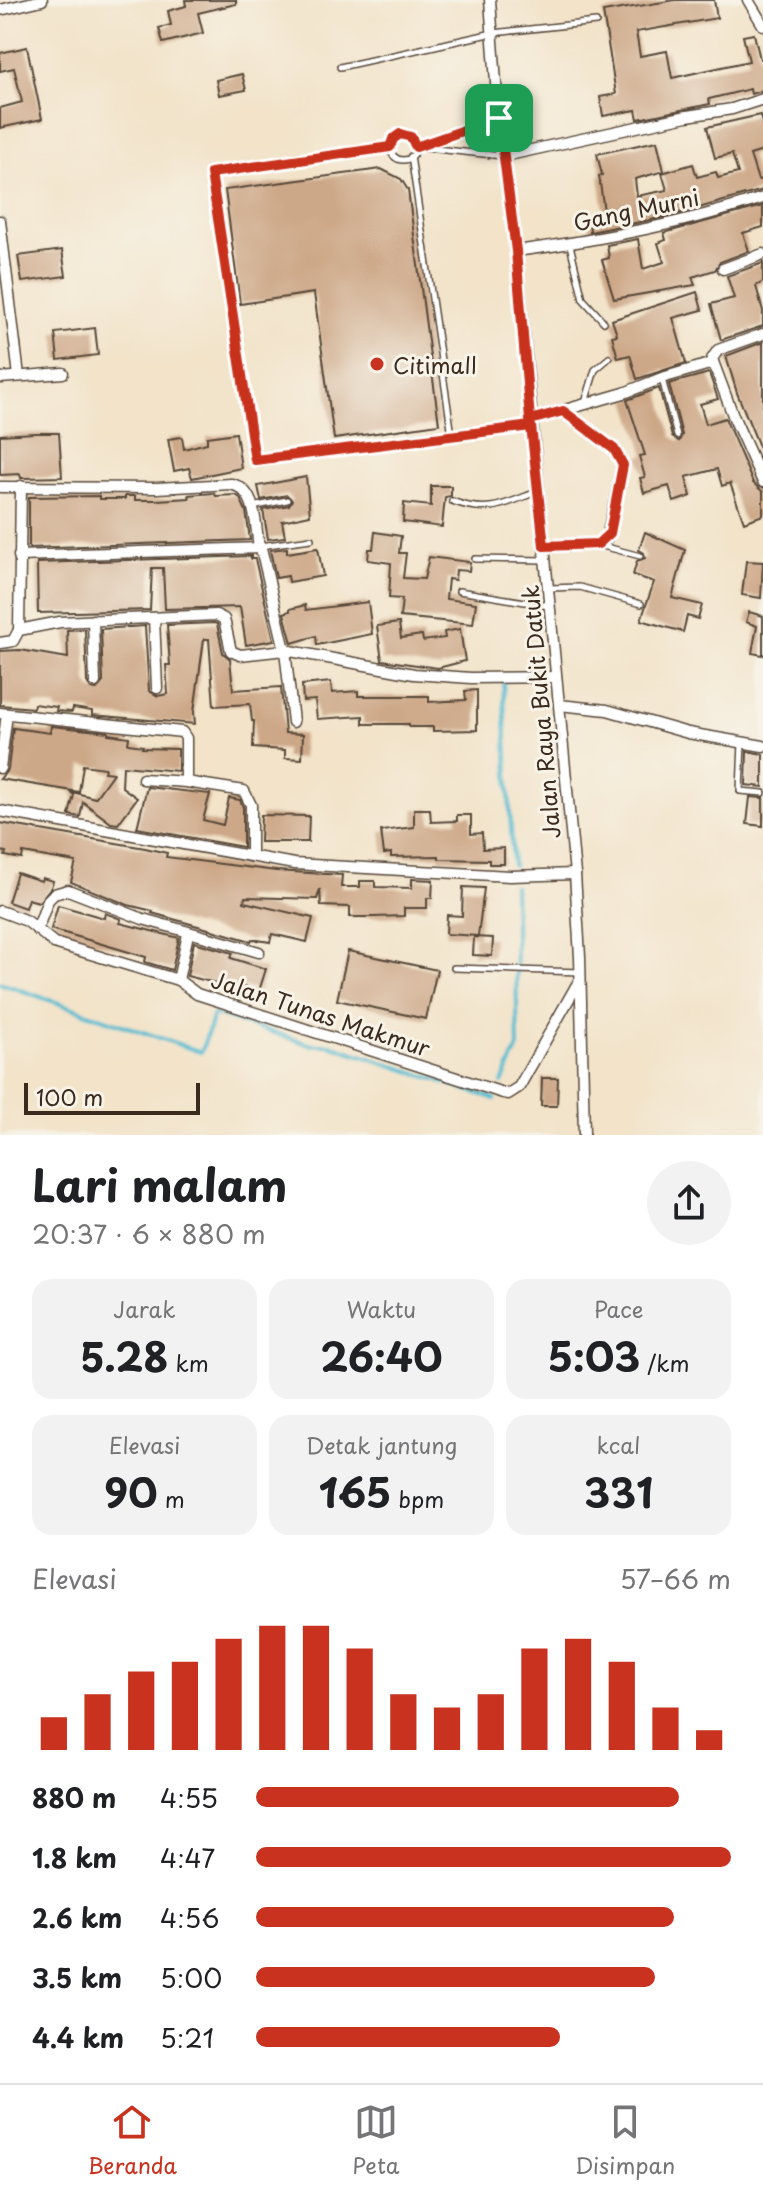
<!DOCTYPE html>
<html lang="id">
<head>
<meta charset="utf-8">
<style>
  :root { --surface:#fff; --page:#f2f2f2; --text:#202124; --muted:#757577; --line:#e0e0e0; --accent:#c8321e }
  body { margin:0; font-family:"Playpen Sans",sans-serif; background:var(--page); color:var(--text); height:100vh; display:flex; flex-direction:column; font-size:30px; white-space:nowrap }
  * { box-sizing:border-box; margin:0 }
  p { font-size:26px; color:var(--muted) }
  .icon { flex:none; width:44px; height:44px; fill:none; stroke:currentColor; stroke-width:2; stroke-linecap:round; stroke-linejoin:round }
  .map { position:relative; height:1135px; overflow:hidden }
  .side { display:flex; flex-direction:column; background:var(--surface); flex:1 }
  .side>* { flex:none }
  .scale { position:absolute; left:24px; bottom:20px; width:176px; box-sizing:border-box; padding-left:8px; border:4px solid #3b2a1e; border-top:0; font-size:22px; line-height:28px; white-space:nowrap; color:#3b2a1e; -webkit-text-stroke:6px #f7f3e8; paint-order:stroke }
  .pin { position:absolute; display:grid; place-items:center; width:68px; height:68px; color:#fff; margin:-34px; border-radius:16px; box-shadow:0 4px 12px #0006 }
  .round { display:grid; place-items:center; flex:none; width:84px; height:84px; border-radius:42px; background:var(--page) }
  .overview { display:flex; align-items:center; justify-content:space-between; height:136px; padding:0 32px }
  h1 { font-size:44px; font-weight:700; line-height:60px }
  .figures { display:grid; grid-template-columns:repeat(3,1fr); gap:12px; height:136px; padding:8px 32px }
  .figures div { display:grid; align-content:center; border-radius:20px; background:var(--page); text-align:center }
  .figures b { font-size:40px; font-weight:700 }
  .figures small { font-size:22px; font-weight:400 }
  .figures p { font-size:22px }
  .chart { height:224px; padding:16px 32px }
  .chart p { display:flex; justify-content:space-between }
  .chart svg { width:100%; height:144px; margin-top:8px; stroke:var(--accent); stroke-width:6 }
  ul { padding:0 32px; list-style:none; font-size:26px }
  li { display:grid; grid-template-columns:128px 96px 1fr; align-items:center; height:60px }
  li i { height:20px; border-radius:10px; background:var(--accent) }
  .tabs { display:flex; justify-content:space-around; align-items:center; height:112px; border-top:2px solid var(--line); background:var(--surface); font-size:22px; color:var(--muted) }
  .tabs a { display:grid; justify-items:center; gap:4px }
  .tabs .selected { color:var(--accent) }
  .map>svg:first-child { display:block }
  .lines { fill:none; stroke-linecap:round; stroke-linejoin:round }
  .stream { stroke:#53bbd1; stroke-width:4 }
  .building { fill:#cda888 }
  .service-casing { stroke:#564638; stroke-width:8 }
  .minor-casing { stroke:#564638; stroke-width:13 }
  .service { stroke:#fff; stroke-width:5 }
  .minor { stroke:#fff; stroke-width:10 }
  .route-casing { stroke:#fff; stroke-width:16 }
  .route { stroke:#c8321e; stroke-width:10 }
  .poi-dot { fill:#c8321e; stroke:#f7f3e8; stroke-width:3 }
  .labels { text-anchor:middle; dominant-baseline:central; stroke-width:6; stroke-linejoin:round; paint-order:stroke }
  .street-label { font-size:22px; fill:#3b2a1e; stroke:#f7f3e8 }
  .poi-label { font-size:22px; fill:#3b2a1e; stroke:#f7f3e8; text-anchor:start }
</style>
</head>
<body>
<div class="map">
<svg width="763" height="1135" viewBox="0 0 763 1135">
  <rect width="100%" height="100%" fill="#f7f3e8"/>
  <filter id="ink" filterUnits="userSpaceOnUse"><feTurbulence type="fractalNoise" baseFrequency=".0125" numOctaves="2"/><feDisplacementMap in="SourceGraphic" scale="16" xChannelSelector="R" yChannelSelector="G"/><feConvolveMatrix kernelMatrix="1 2 1 2 8 2 1 2 1" color-interpolation-filters="sRGB"/></filter>
  <filter id="wash" filterUnits="userSpaceOnUse"><feTurbulence type="fractalNoise" baseFrequency=".006" numOctaves="4" result="noise"/><feDisplacementMap in="SourceGraphic" scale="32" xChannelSelector="R" yChannelSelector="G"/><feGaussianBlur stdDeviation="1.8" result="paint"/><feColorMatrix in="noise" values="0 0 0 0 0 0 0 0 0 0 0 0 0 0 0 0 0 1.4 0 .05"/><feComposite in="paint" operator="in"/></filter>
  <g filter="url(#wash)">
    <rect width="100%" height="100%" fill="#f2e3c9"/>
    <g class="lines">
      <g class="stream">
        <path d="M503 681 513 866"/>
        <path d="M0 983 201 1052 214 1014 312 1045H330L495 1099"/>
        <path d="M502 1083 518 1047 514 886"/>
      </g>
    </g>
    <g id="blocks">
      <g class="building">
        <path d="M185 0H236V4L198 13 203 33 163 43 159 28 171 25 168 11 186 6Z"/>
        <path d="M675 0H714L717 18 636 32 640 56 667 51 672 78 749 61 743 36 754 34 760 59H763V90L751 94 750 89 709 99 710 104 638 119 636 110 603 116 600 97 616 94 603 12Z"/>
        <path d="M27 47 42 119 0 128V108L22 102 14 68 0 71V53Z"/>
        <path d="M242 74 246 90 219 95 216 80Z"/>
        <path d="M760 115 763 126V151L750 155 758 180 763 179V190L670 216 590 232 589 220 605 218 599 176 602 175 597 154 657 141 664 171 635 179 637 196 667 190 662 173 693 164 697 177 716 172 718 178 738 173 732 154 715 158 707 127Z"/>
        <path d="M381 169 401 179 408 190 439 424 334 439 314 293 240 304 225 190Z"/>
        <path d="M763 206V227L743 233 749 251 720 262 715 270 692 277 695 285 614 299 602 260 609 258 607 245 638 239 643 269 664 262 658 243 666 240 664 233Z"/>
        <path d="M62 250 66 276 22 282 18 256Z"/>
        <path d="M763 263V282L756 286 763 311V326L721 340 711 304 734 298 727 276Z"/>
        <path d="M697 292 702 310 673 318 686 363 637 379 630 355 618 358 612 336 617 335 612 320Z"/>
        <path d="M95 328 98 355 58 360 55 333Z"/>
        <path d="M763 342V456L737 393 726 356Z"/>
        <path d="M709 373 718 399 700 404 706 424 725 418 753 483 763 492V515L744 522 730 483 722 486 717 469 686 477 691 496 674 502 669 486 644 493 640 478 645 477 639 456 645 455 627 400 659 388 672 437 679 441 682 435 669 384Z"/>
        <path d="M35 433H59L62 477 23 478H21L20 474 0 475V435Z"/>
        <path d="M236 433 241 468 192 478 189 468 174 471 168 439 182 437 184 449 207 443V437Z"/>
        <path d="M306 477 310 515 282 521 285 537 268 539 263 510 289 505 292 500 287 495 261 500 258 486Z"/>
        <path d="M431 486H451V496L445 497 442 527 403 522 404 503 431 506Z"/>
        <path d="M214 493 216 496 236 495 240 498 246 511 250 540 29 548V497L99 496V499H125V496H135V500H157L190 498 189 495Z"/>
        <path d="M375 532 401 536 399 553H406L403 578 424 579 429 557 470 562 469 571 456 570 455 580 448 579 446 599 476 603 473 624 400 617 402 599 389 598 391 563 368 560 369 549H373Z"/>
        <path d="M645 532 685 550 672 598 702 605 698 619 687 616 683 632 641 620 654 582 633 575 637 561 645 558 644 553 639 550Z"/>
        <path d="M287 548V553L318 548 323 576 289 582 288 576 276 578 270 550Z"/>
        <path d="M251 556V559H255L274 640 246 645 240 607 165 609 163 568H152L150 610 38 613 37 563Z"/>
        <path d="M746 561 763 562 761 598 742 595Z"/>
        <path d="M368 602 372 634 317 645 316 636 292 643 284 613 290 611V609L305 605 306 610Z"/>
        <path d="M749 612 763 616V655L752 653 757 626 746 622Z"/>
        <path d="M214 623 217 624 223 653 230 659 233 690 281 687 285 733 303 734 302 759 285 758V750L253 748 254 721H252L250 704 214 706 209 639H204L194 712 195 724 92 715V711L73 708 72 712 56 711 57 707 34 704 33 708 0 705V651L20 650 68 658 67 630 85 629 87 682 91 689 96 690 103 682 101 629 145 626 149 691 158 696 168 694 166 665H170L167 625Z"/>
        <path d="M399 623 401 638 422 635 423 641 445 638 444 632 460 629 465 661 438 668 382 660 377 626Z"/>
        <path d="M331 682 332 693 358 691V696H429V702L466 700 465 691 477 690V730L433 731V727H409V724H363V716L317 719 315 700 303 701 302 685Z"/>
        <path d="M51 726 108 732V734L129 737 128 744 143 746 142 748 178 749V771L123 766 122 787 137 798 118 824 111 823 83 802 80 817 69 815 74 795 69 791 95 798 113 773 104 772 105 768 83 765 79 792 0 779 8 769 13 728 50 733Z"/>
        <path d="M747 751 763 754V787L746 785Z"/>
        <path d="M147 787 210 794 203 820 223 825 229 798 240 800 243 807V847L137 828Z"/>
        <path d="M750 797 763 798V826L747 824Z"/>
        <path d="M414 809H430L431 822 457 821V815H471V834L482 833 483 849 504 848V864H489V860L439 859V856L391 857V853L384 854 381 831 414 827Z"/>
        <path d="M261 815 309 816 308 842H260Z"/>
        <path d="M0 823 145 848 167 853 166 857 276 871 342 875 341 887H360V881H375V887L412 888V879L433 880 432 898H427V908H404V916L374 917H350V907L321 906 320 889 317 899 245 897 244 902 313 918 307 942 272 934 270 942 252 939 251 941 152 913 153 911 128 905 71 882 76 862 23 853 22 859 5 856 6 852 0 851Z"/>
        <path d="M17 873 41 881 42 878 53 881 51 887 39 902 28 899 25 908 8 902Z"/>
        <path d="M463 887 484 888 478 936 446 934 447 915 462 916Z"/>
        <path d="M58 905 104 918 105 913 121 919 120 923 179 938 172 970 145 962 146 957 51 929Z"/>
        <path d="M474 937 493 938 492 956 473 955Z"/>
        <path d="M194 942 233 953 231 958 266 969 259 991 224 982 223 985 187 976Z"/>
        <path d="M348 951 437 970 426 1019 337 1000Z"/>
        <path d="M542 1078H558L557 1106H541Z"/>
      </g>
    </g>
  </g>
  <g filter="url(#ink)">
    <use href="#blocks" fill-opacity="0" stroke="#564638" stroke-width="2"/>
    <g class="lines">
      <defs>
        <g id="service">
          <path d="M340 67 493 33 596 22"/>
          <path d="M499 118 416 147 503 156"/>
          <circle cx="403" cy="147" r="13"/>
          <path d="M390 147 211 173 255 460 531 426"/>
          <path d="M411 156 452 435"/>
          <path d="M570 245 583 299 604 322"/>
          <path d="M662 379 677 436"/>
          <path d="M585 403 595 370 609 358"/>
          <path d="M452 501C489 515 504 504 539 491"/>
          <path d="M252 507 287 500"/>
          <path d="M599 545 640 556"/>
          <path d="M260 546 311 539"/>
          <path d="M475 559 545 560"/>
          <path d="M549 588 580 587 641 604"/>
          <path d="M459 591 549 606"/>
          <path d="M742 742 740 791 763 793"/>
          <path d="M454 968 581 972"/>
        </g>
        <g id="minor">
          <path d="M490 0 498 110 516 251 575 874 580 957 584 1135"/>
          <path d="M748 0 763 25"/>
          <path d="M0 10 42 0"/>
          <path d="M504 156 687 116 732 109 763 99"/>
          <path d="M0 221 19 376"/>
          <path d="M516 251C600 240 682 224 763 198"/>
          <path d="M723 269 763 254"/>
          <path d="M763 334 718 350 712 359 734 418 763 482"/>
          <path d="M0 378 63 373"/>
          <path d="M530 420 624 393 662 378 713 363"/>
          <path d="M0 487 157 488 231 484C257 489 255 525 259 547L261 548 285 650 293 722"/>
          <path d="M544 546 598 544 607 538 623 465 614 449 563 411"/>
          <path d="M19 556 261 548"/>
          <path d="M154 618 157 688"/>
          <path d="M93 620 95 682"/>
          <path d="M19 630 21 486"/>
          <path d="M0 643 13 641 19 630 60 622 216 615 224 619 231 651 240 655 285 650 414 674 471 678 556 677"/>
          <path d="M559 705 607 710 688 733 763 746"/>
          <path d="M0 713 182 732 186 738V782"/>
          <path d="M0 768 7 714"/>
          <path d="M143 779 186 782 244 791 251 805V856"/>
          <path d="M0 811 294 864 510 876 575 874"/>
          <path d="M0 911 27 921 54 943 178 980 197 994 503 1093 508 1094 519 1087 579 981"/>
          <path d="M37 930 48 900 54 894 68 890 143 919 259 952"/>
          <path d="M178 980 188 934"/>
        </g>
      </defs>
      <use href="#service" class="service-casing"/>
      <use href="#minor" class="minor-casing"/>
      <use href="#service" class="service"/>
      <use href="#minor" class="minor"/>
    </g>
  </g>
  <g class="lines" filter="url(#ink)">
    <defs>
      <path id="route" d="M499 118 516 251 530 420 563 411 614 449 623 465 610 533 598 544 544 546 531 426 255 460 211 173 390 147 393 139 400 134 411 137 416 147Z"/>
    </defs>
    <use href="#route" class="route-casing"/>
    <use href="#route" class="route"/>
  </g>
  <circle class="poi-dot" cx="377" cy="364" r="8"/>
  <g class="labels">
    <g class="street-label">
      <text transform="translate(636 209) rotate(-12)">Gang Murni</text>
      <text transform="translate(540 712) rotate(-95)">Jalan Raya Bukit Datuk</text>
      <text transform="translate(321 1013) rotate(18)">Jalan Tunas Makmur</text>
    </g>
    <g class="poi-label">
      <text x="393" y="364">Citimall</text>
    </g>
  </g>
</svg>
<div class="scale">100 m</div>
<div class="pin" style="left:499px;top:118px;background:#1e9e55"><svg class="icon" aria-label="arrive" viewBox="0 0 24 24"><path d="M6 21V4h12l-3 4 3 4H6"/></svg></div>
</div>
<section class="side">
<div class="overview"><div><h1>Lari malam</h1><p>20:37 · 6 × 880 m</p></div><a class="round"><svg class="icon" aria-label="share" viewBox="0 0 24 24"><path d="M12 15V3M7 8l5-5 5 5M5 13v7h14v-7"/></svg></a></div>
<div class="figures">
<div><p>Jarak</p><b>5.28<small> km</small></b></div>
<div><p>Waktu</p><b>26:40</b></div>
<div><p>Pace</p><b>5:03<small> /km</small></b></div>
</div>
<div class="figures">
<div><p>Elevasi</p><b>90<small> m</small></b></div>
<div><p>Detak jantung</p><b>165<small> bpm</small></b></div>
<div><p>kcal</p><b>331</b></div>
</div>
<div class="chart"><p><span>Elevasi</span>57–66 m</p>
<svg viewBox="0 0 160 44" preserveAspectRatio="none"><path d="M5 44V34M15 44V27M25 44V20M35 44V17M45 44V10M55 44V6M65 44V6M75 44V13M85 44V27M95 44V31M105 44V27M115 44V13M125 44V10M135 44V17M145 44V31M155 44V38"/></svg>
</div>
<ul>
<li><b>880 m</b>4:55<i style="width:89%"></i></li>
<li><b>1.8 km</b>4:47<i style="width:100%"></i></li>
<li><b>2.6 km</b>4:56<i style="width:88%"></i></li>
<li><b>3.5 km</b>5:00<i style="width:84%"></i></li>
<li><b>4.4 km</b>5:21<i style="width:64%"></i></li>
</ul>
</section>
<nav class="tabs">
<a class="selected"><svg class="icon" aria-label="home" viewBox="0 0 24 24"><path d="M3 11l9-7 9 7M6 9v11h12V9"/></svg>Beranda</a>
<a><svg class="icon" aria-label="map" viewBox="0 0 24 24"><path d="M3 6l6-2 6 2 6-2v14l-6 2-6-2-6 2zM9 4v14M15 6v14"/></svg>Peta</a>
<a><svg class="icon" aria-label="saved" viewBox="0 0 24 24"><path d="M7 4h10v16l-5-4-5 4z"/></svg>Disimpan</a>
</nav>
</body>
</html>
